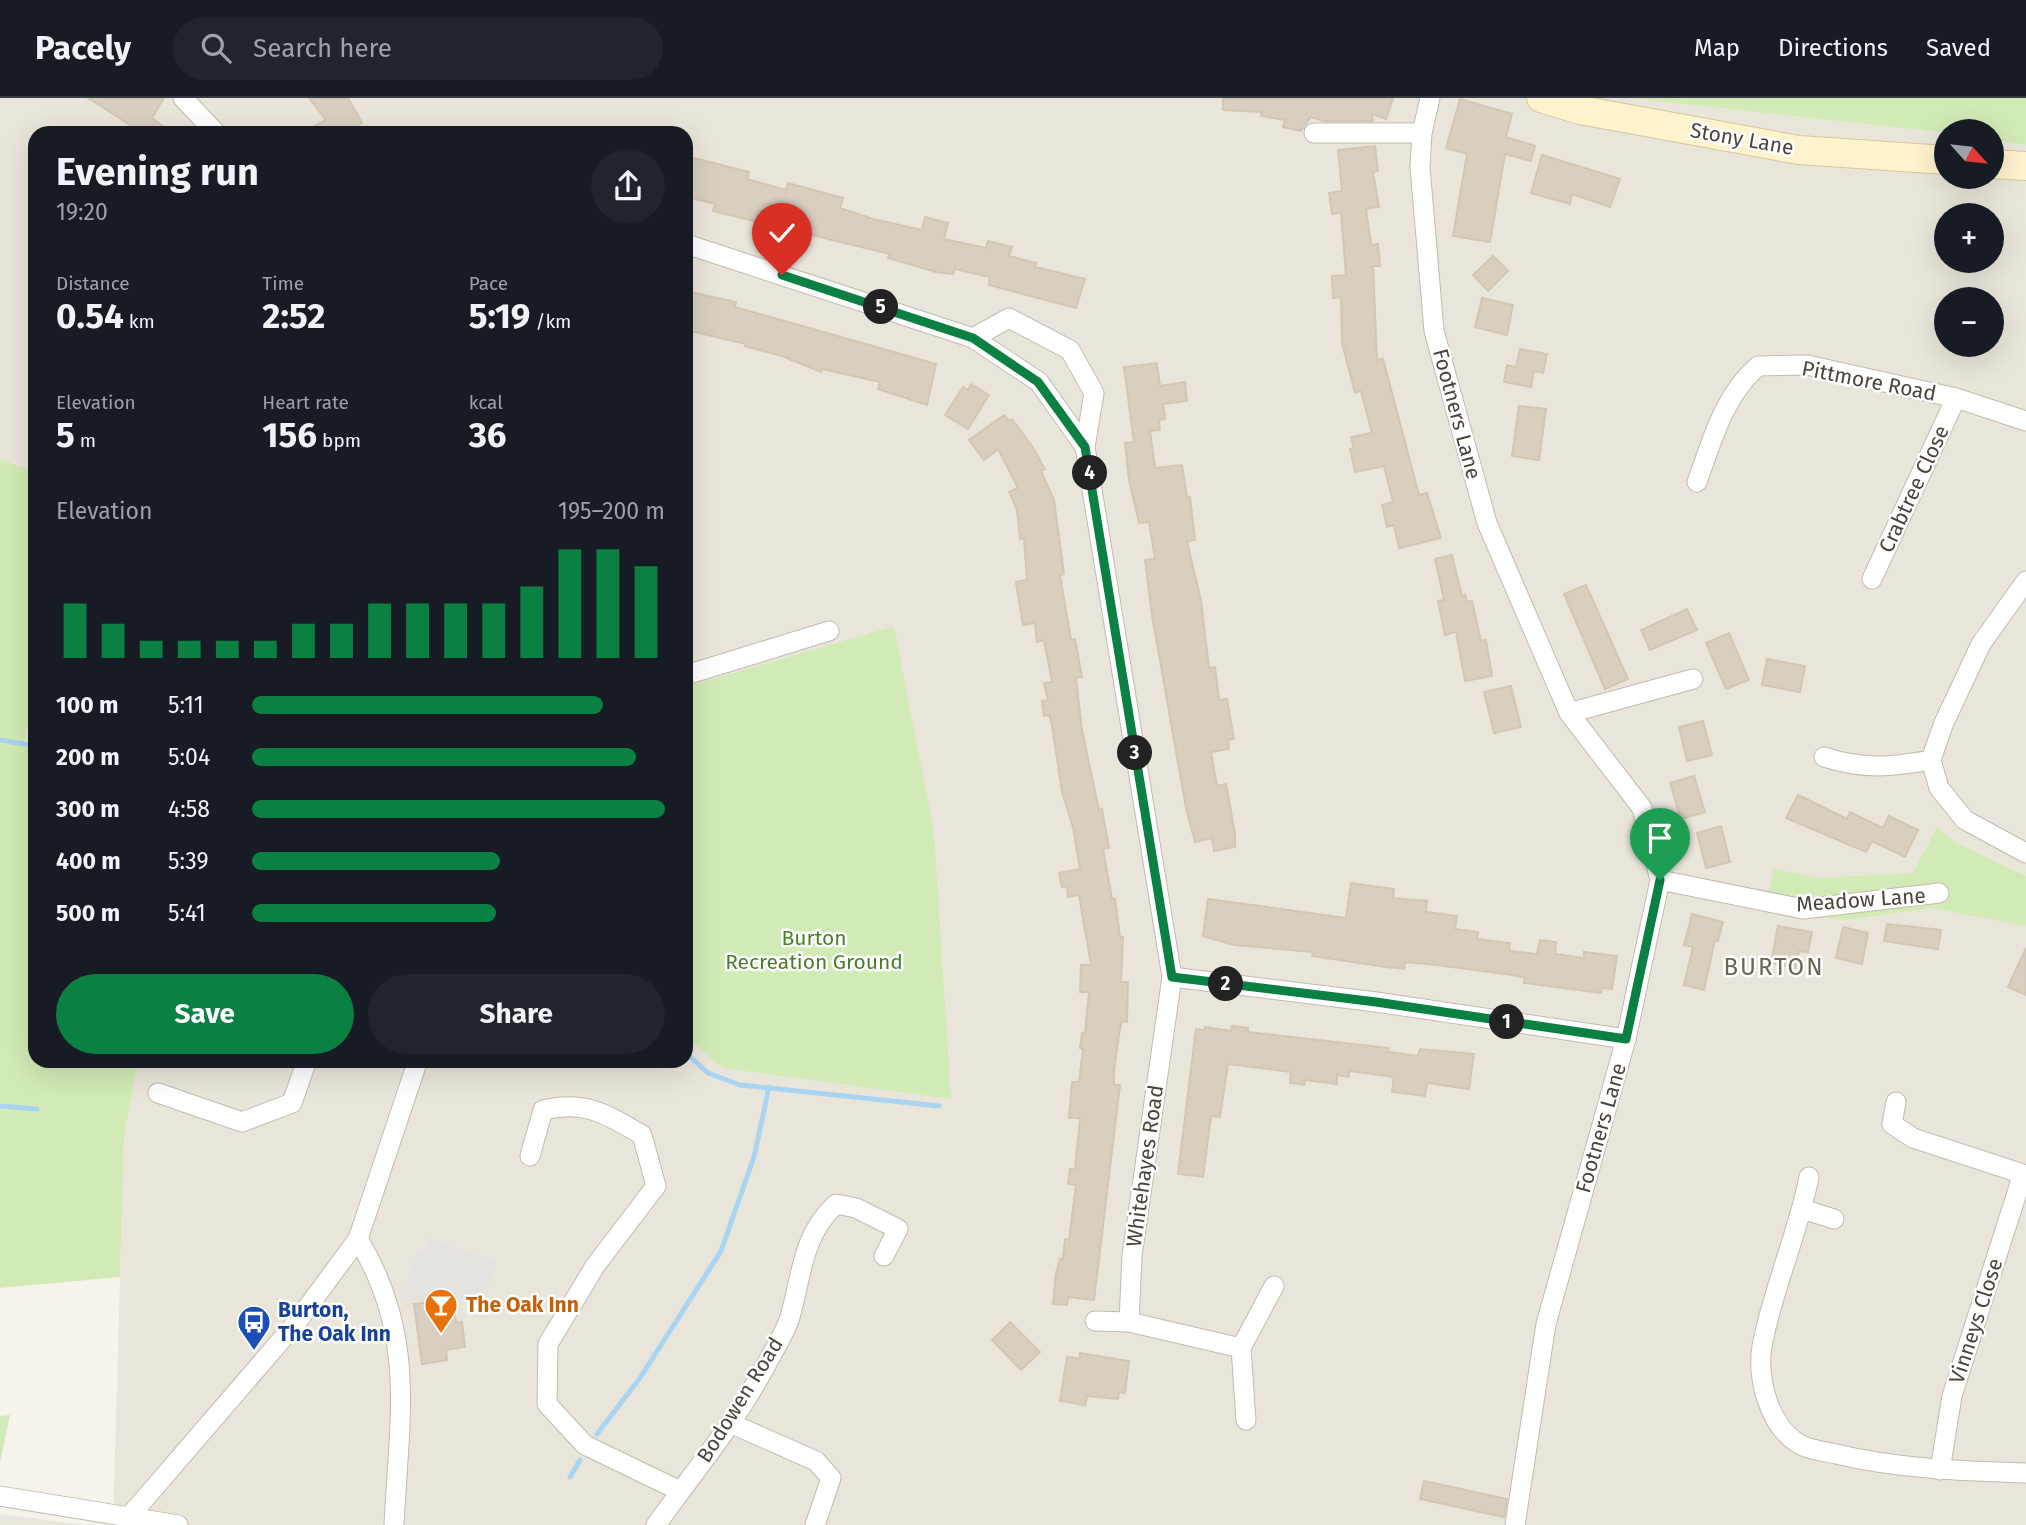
<!DOCTYPE html>
<html lang="en">
<head>
<meta charset="utf-8">
<style>
  :root { --surface:#171b24; --page:#20242c; --text:#f1f3f6; --muted:#9ea1a6; --line:#363941; --accent:#0b8043 }
  body { margin:0; font-family:"Fira Sans",sans-serif; background:var(--page); color:var(--text); height:100vh; display:flex; flex-direction:column; font-size:26px; white-space:nowrap }
  * { box-sizing:border-box; margin:0 }
  p { font-size:23px; color:var(--muted) }
  .icon { flex:none; width:38px; height:38px; fill:none; stroke:currentColor; stroke-width:2; stroke-linecap:round; stroke-linejoin:round }
  .map { position:relative; flex:1; overflow:hidden }
  .sheet { position:absolute; left:28px; top:28px; width:665px; height:942px; display:flex; flex-direction:column; background:var(--surface); border-radius:21px; box-shadow:0 7px 28px #0002 }
  .sheet>* { flex:none }
  .needle { width:46px; rotate:117deg }
  .buttons { position:absolute; left:1934px; top:21px; display:grid; gap:14px }
  .buttons a { display:grid; place-items:center; width:70px; height:70px; border-radius:50%; background:var(--surface); box-shadow:0 7px 28px #0002; font-size:35px }
  .pin { position:absolute; display:grid; place-items:center; width:60px; height:60px; color:#fff; margin:-72px -30px; border-radius:50% 50% 50% 0; rotate:-45deg; box-shadow:0 0 7px #0007 }
  .pin .icon { rotate:45deg }
  .km { position:absolute; width:35px; height:35px; margin:-18px; border-radius:50%; background:#222; color:#fff; font-size:19px; line-height:35px; text-align:center }
  .round { display:grid; place-items:center; flex:none; width:74px; height:74px; border-radius:37px; background:var(--page) }
  .head { display:flex; align-items:center; justify-content:space-between; height:119px; padding:0 28px }
  h1 { font-size:38px; font-weight:700; line-height:52px }
  .stats { display:grid; grid-template-columns:repeat(3,1fr); gap:10px; height:119px; padding:7px 28px }
  .stats div { display:grid; align-content:center }
  .stats b { font-size:35px; font-weight:700 }
  .stats small { font-size:19px; font-weight:400 }
  .stats p { font-size:19px }
  .chart { height:196px; padding:14px 28px }
  .chart p { display:flex; justify-content:space-between }
  .chart svg { width:100%; height:126px; margin-top:7px; stroke:var(--accent); stroke-width:6 }
  .action { display:flex; gap:14px; margin-top:auto; padding:14px 28px }
  .action a { flex:1; height:80px; border-radius:42px; background:var(--accent); color:#fff; font-size:28px; font-weight:700; line-height:80px; text-align:center }
  .action a+a { background:var(--page); color:var(--text) }
  ul { padding:0 28px; list-style:none; font-size:23px }
  li { display:grid; grid-template-columns:112px 84px 1fr; align-items:center; height:52px }
  li i { height:18px; border-radius:9px; background:var(--accent) }
  header { display:flex; align-items:center; gap:42px; box-sizing:border-box; height:98px; padding:0 35px; background:var(--surface); border-bottom:2px solid var(--line) }
  header strong { font-size:33px }
  nav { display:flex; gap:38px; margin-inline-start:auto; font-size:24px }
  .search { width:490px; height:63px; background:var(--page); display:flex; align-items:center; gap:18px; box-sizing:border-box; padding:0 24px; border-radius:38px; color:var(--muted); font-size:26px }
  .map>svg:first-child { display:block }
  .residential { fill:#eae5da; fill-rule:evenodd }
  .green { fill:#d2eab5 }
  .parking { fill:#e5e3e0 }
  .lines { fill:none; stroke-linecap:round; stroke-linejoin:round }
  .stream { stroke:#a9d4f2; stroke-width:5 }
  .building { fill:#d8cfc1; stroke:#d3c7b4; stroke-width:2 }
  .minor-casing { stroke:#c2bbae; stroke-width:21 }
  .secondary-casing { stroke:#d6c79b; stroke-width:30 }
  .minor { stroke:#fff; stroke-width:19 }
  .secondary { stroke:#fff3cd; stroke-width:28 }
  .route-casing { stroke:#fff; stroke-width:14 }
  .route { stroke:#0b8043; stroke-width:9 }
  .labels { text-anchor:middle; dominant-baseline:central; stroke-width:5; stroke-linejoin:round; paint-order:stroke }
  .street-label { font-size:21px; fill:#4b4439; stroke:#fff }
  .park-label { font-size:21px; fill:#4a7f2a; stroke:#fff }
  .food-label { font-size:21px; font-weight:bold; fill:#c56008; stroke:#fff; text-anchor:start }
  .transit-label { font-size:21px; font-weight:bold; fill:#164399; stroke:#fff; text-anchor:start }
  .quarter-label { font-size:24px; letter-spacing:2px; fill:#6e6250; stroke:#fff }
</style>
</head>
<body>
<header>
<strong>Pacely</strong>
<div class="search"><svg class="icon" aria-label="search" viewBox="0 0 24 24"><circle cx="10" cy="10" r="6"/><path d="M15 15l6 6"/></svg>Search here</div>
<nav><a>Map</a><a>Directions</a><a>Saved</a></nav>
</header>
<div class="map">
<svg width="2026" height="1427" viewBox="0 0 2026 1427">
  <rect width="100%" height="100%" fill="#f6f3ec"/>
  <g class="residential">
    <path d="M0 0H1628L1946 35V79H1992V42L2026 47V1427H113L124 1040 138 963 686 962V35H35V374L0 361ZM1946 117H1992V163H1946ZM1946 201H1992V247H1946Z"/>
    <path d="M35 594V651L23 648Z"/>
    <path d="M0 1416 83 1427H0Z"/>
  </g>
  <g class="green">
    <path d="M1628 0H2026V47L1992 42V33L1946 35Z"/>
    <path d="M0 361 35 374V594L23 648 35 651V962L138 963 124 1040 120 1179 0 1190Z"/>
    <path d="M894 528 934 734 951 1001 723 970 686 939V589Z"/>
    <path d="M1937 729 1954 744 2026 778V828L1931 810 1847 822 1764 814 1774 771 1820 780 1913 775Z"/>
    <path d="M10 1317 0 1365V1318Z"/>
  </g>
  <path class="parking" d="M429 1140 496 1163 483 1200 458 1204 456 1196 411 1204 402 1196 399 1191 408 1184 417 1153 424 1154Z"/>
  <g class="lines">
    <g class="stream">
      <path d="M0 642 35 648"/>
      <path d="M686 955 708 975 740 987 939 1008"/>
      <path d="M0 1008 37 1011"/>
      <path d="M597 1336 640 1280 721 1153 754 1059 769 989"/>
      <path d="M570 1379 580 1362"/>
    </g>
  </g>
  <g class="building">
    <path d="M88 0H164L152 20 172 35H143Z"/>
    <path d="M309 0H348L362 25 345 35H302L326 22Z"/>
    <path d="M1223 0H1393L1386 21 1372 16 1373 23H1323L1311 19 1301 33 1283 29 1285 22 1261 18 1262 14 1223 12Z"/>
    <path d="M1460 1 1512 16 1506 39 1535 48 1531 63 1505 56 1490 144 1453 138 1467 56 1446 50Z"/>
    <path d="M1375 48 1378 73 1373 74 1379 109 1366 111 1371 147 1378 146 1380 168H1373L1377 262 1383 261 1419 397 1427 395 1441 440 1399 450 1394 427 1387 429 1382 407 1393 404 1384 368 1355 374 1350 351 1354 350 1351 339 1372 335 1361 293 1355 295 1342 245 1341 199 1333 200 1332 178 1346 177 1341 114 1332 116 1329 95 1342 93 1338 52Z"/>
    <path d="M1542 57 1620 81 1610 109 1572 96 1570 106 1531 95Z"/>
    <path d="M686 58 749 74 747 81 786 92 788 85 843 100 840 110 873 121 922 132 925 119 948 125 944 141 986 150 988 143 1012 149 1009 158 1036 165 1035 169 1085 181 1076 210 989 187 990 179 955 171 953 176 936 174 888 160 890 156 713 113 715 106 686 99Z"/>
    <path d="M1493 158 1508 173 1488 193 1473 177Z"/>
    <path d="M686 193 736 204 735 209 936 266 927 307 878 291 880 284 822 271 821 274 782 258 745 248 746 246 686 232Z"/>
    <path d="M1482 200 1513 207 1507 237 1475 229Z"/>
    <path d="M1520 251 1547 256 1543 275 1534 273 1531 289 1504 284 1507 267 1516 269Z"/>
    <path d="M1157 265 1160 288 1185 284 1187 303 1163 306 1165 321 1159 322 1160 332 1150 333 1155 370 1182 367 1187 399H1190L1195 442 1187 443 1201 503 1209 570 1215 569 1219 602 1227 601 1234 641 1228 642 1229 651 1211 654 1217 688 1226 686 1235 736V749L1214 753 1212 740 1195 744 1186 710 1152 517 1145 462 1155 461 1149 424 1139 425 1129 382 1125 345 1134 344 1124 269Z"/>
    <path d="M971 286 989 297 968 331 945 317 963 289 968 292Z"/>
    <path d="M1519 308 1546 311 1539 362 1512 358Z"/>
    <path d="M1004 317 1009 323 1012 321 1032 348 1045 371 1041 373 1054 402 1064 476 1060 477 1071 542 1075 541 1082 579 1076 580 1082 632 1099 712 1102 711 1109 750 1103 751 1112 801H1115L1120 839H1123L1121 884H1128L1127 924 1122 923 1119 936 1114 972V987H1120L1094 1202 1068 1199 1067 1207 1053 1206 1056 1175 1060 1161H1063L1065 1141 1069 1142 1076 1087 1068 1086 1070 1071 1075 1072 1080 1020H1069L1072 984H1079L1083 951 1080 950 1082 935H1085L1089 894H1080L1081 867H1091L1079 797 1068 799 1067 788 1062 789 1059 775 1080 771 1073 729 1062 694 1052 627 1049 617 1044 618 1042 603 1048 602 1044 585 1052 584 1044 542 1037 544 1035 525 1023 527 1016 484 1027 482 1024 440 1020 441 1017 412 1009 394 1018 390 998 351 984 362 969 342Z"/>
    <path d="M1452 457 1462 498 1465 497 1467 504 1472 503 1481 543 1486 542 1492 578 1465 583 1456 534 1445 537 1438 503 1444 502 1435 461Z"/>
    <path d="M1586 487 1628 581 1605 591 1564 496Z"/>
    <path d="M1687 511 1697 532 1650 552 1641 532Z"/>
    <path d="M1729 535 1749 582 1726 591 1706 545Z"/>
    <path d="M1767 561 1805 568 1800 594 1762 587Z"/>
    <path d="M1511 588 1521 629 1494 635 1484 594Z"/>
    <path d="M1703 623 1712 657 1687 663 1679 629Z"/>
    <path d="M1694 678 1705 714 1681 721 1670 685Z"/>
    <path d="M1798 697 1847 721 1850 714 1883 730 1889 718 1918 732 1905 759 1872 743 1866 754 1786 720Z"/>
    <path d="M1721 728 1730 764 1706 770 1697 735Z"/>
    <path d="M1351 785 1394 791 1393 800 1427 803 1426 814 1457 818 1455 831 1478 834 1477 841 1510 845 1509 853 1537 856 1540 842 1556 844 1555 856 1584 860V854L1617 858 1612 891 1602 890 1601 895 1524 885 1525 880 1512 877 1437 867 1405 864 1404 871 1386 869 1312 858 1313 854 1234 847 1203 838 1208 801 1346 820Z"/>
    <path d="M1692 816 1723 824 1718 843 1715 842 1704 892 1684 887 1693 849 1684 847Z"/>
    <path d="M1887 826 1941 832 1938 851 1884 843Z"/>
    <path d="M1778 828 1812 834 1808 854 1799 853 1795 870 1771 865Z"/>
    <path d="M1843 829 1868 835 1862 866 1836 860Z"/>
    <path d="M2026 850V897L2008 889Z"/>
    <path d="M1232 928 1248 930V934L1389 950 1388 954 1418 958 1420 951 1474 956 1469 991 1427 985 1425 998 1392 994 1394 979 1349 973V979L1337 977V986L1305 982 1304 987 1290 985 1291 974 1228 966 1220 1019 1211 1018 1203 1079 1178 1076 1196 931 1205 932V929L1231 933Z"/>
    <path d="M453 1201 456 1225 462 1224 465 1249 446 1252 447 1262 422 1266 414 1206Z"/>
    <path d="M1010 1224 1040 1254 1021 1272 992 1242Z"/>
    <path d="M1080 1255 1129 1263 1125 1295 1119 1294 1118 1301 1087 1298 1085 1307 1060 1303 1067 1259 1080 1261Z"/>
    <path d="M1424 1383 1507 1401 1504 1419 1420 1401Z"/>
  </g>
  <g class="lines">
    <defs>
      <g id="minor">
        <path d="M183 0 216 35"/>
        <path d="M1430 0 1422 35 1420 69 1434 233 1487 425 1569 615 1642 710 1660 782 1626 941 1546 1226 1515 1427"/>
        <path d="M1314 35H1422"/>
        <path d="M686 146 973 240 1039 284 1085 349 1172 879"/>
        <path d="M973 240 1009 220 1070 252 1094 295 1085 349"/>
        <path d="M1697 384C1712 343 1724 297 1758 268L1807 267 1956 300 2026 323"/>
        <path d="M1872 481 1956 300"/>
        <path d="M2026 483 1981 546 1943 627 1931 662 1939 690 1965 722 2026 755"/>
        <path d="M686 577 829 533"/>
        <path d="M1569 615 1693 581"/>
        <path d="M1824 659C1865 672 1890 669 1931 662"/>
        <path d="M1660 782 1803 811 1939 795"/>
        <path d="M158 995 242 1024 292 1005 307 962"/>
        <path d="M1896 1004 1892 1026 1913 1040 2023 1076 1952 1298 1940 1372"/>
        <path d="M530 1058 543 1012C586 1002 606 1016 642 1037L656 1088 595 1168 548 1246 547 1306 585 1347 680 1393"/>
        <path d="M1809 1079C1798 1136 1773 1190 1762 1248 1757 1279 1768 1325 1796 1344 1807 1352 1823 1353 1836 1356 1899 1371 1962 1373 2026 1375"/>
        <path d="M1802 1111 1834 1121"/>
        <path d="M358 1141C417 1238 399 1320 394 1427"/>
        <path d="M1095 1223 1129 1224 1132 1158 1172 879 1376 904 1626 941"/>
        <path d="M1129 1224 1241 1250 1246 1322"/>
        <path d="M1241 1250 1274 1188"/>
        <path d="M730 1325 816 1363 831 1380 815 1427"/>
        <path d="M0 1398 178 1427"/>
        <path d="M129 1419 296 1225 358 1141 418 962"/>
        <path d="M656 1427C693 1375 736 1324 766 1267 774 1252 785 1235 790 1219 802 1177 802 1137 836 1106L856 1110 898 1131 884 1158"/>
      </g>
      <g id="secondary">
        <path d="M1541 0 1580 12 1799 52 1946 62"/>
        <path d="M1992 66 2026 68"/>
      </g>
    </defs>
    <use href="#minor" class="minor-casing"/>
    <use href="#secondary" class="secondary-casing"/>
    <use href="#minor" class="minor"/>
    <use href="#secondary" class="secondary"/>
  </g>
  <g class="lines">
    <defs>
      <path id="route" d="M782 177 973 240 1038 284 1085 349 1172 879 1376 904 1626 941 1660 782"/>
    </defs>
    <use href="#route" class="route-casing"/>
    <use href="#route" class="route"/>
  </g>
  <defs>
    <symbol id="bar-pin" viewBox="-11 -11 22 30"><path d="M0 17L-7.5 6A9.5 9.5 0 1 1 7.5 6Z" fill="#e8710a" stroke="#fff"/><path d="M-6-5H6L.8 .8V4.5H3.5V6h-7V4.5H-.8V.8Z" fill="#fff"/></symbol>
    <symbol id="bus-pin" viewBox="-11 -11 22 30"><path d="M0 17L-7.5 6A9.5 9.5 0 1 1 7.5 6Z" fill="#1a4fb4" stroke="#fff"/><path d="M-5-6H5V4H4V6H2V4H-2V6H-4V4H-5ZM-3.5-4V0h7V-4ZM-3.5 1.2v1.5H-2V1.2ZM2 1.2v1.5H3.5V1.2Z" fill="#fff"/></symbol>
  </defs>
  <g fill-rule="evenodd">
    <use href="#bar-pin" x="422" y="1188" width="38" height="52"/>
    <use href="#bus-pin" x="235" y="1205" width="38" height="52"/>
  </g>
  <g class="labels">
    <g class="street-label">
      <text transform="translate(1742 41) rotate(10)">Stony Lane</text>
      <text transform="translate(1869 283) rotate(11)">Pittmore Road</text>
      <text transform="translate(1457 316) rotate(75)">Footners Lane</text>
      <text transform="translate(1914 391) rotate(-65)">Crabtree Close</text>
      <text transform="translate(1861 802) rotate(-4)">Meadow Lane</text>
      <text transform="translate(1601 1030) rotate(-74)">Footners Lane</text>
      <text transform="translate(1145 1068) rotate(-82)">Whitehayes Road</text>
      <text transform="translate(1976 1223) rotate(-72)">Vinneys Close</text>
      <text transform="translate(740 1302) rotate(-58)">Bodowen Road</text>
    </g>
    <g class="park-label">
      <text x="814" y="840">Burton<tspan x="814" dy="24">Recreation Ground</tspan></text>
    </g>
    <g class="food-label">
      <text x="466" y="1207">The Oak Inn</text>
    </g>
    <g class="transit-label">
      <text x="278" y="1212">Burton,<tspan x="278" dy="24">The Oak Inn</tspan></text>
    </g>
    <g class="quarter-label">
      <text x="1774" y="869">BURTON</text>
    </g>
  </g>
</svg>
<div class="buttons">
<a><svg class="needle" viewBox="-14 -14 28 28"><path d="M0-13l5 13h-10z" fill="#e53935"/><path d="M0 13l5-13h-10z" fill="#9ea1a6"/></svg></a>
<a>+</a>
<a>−</a>
</div>
<div class="pin" style="left:1660px;top:782px;background:#1e9e55"><svg class="icon" aria-label="arrive" viewBox="0 0 24 24"><path d="M6 21V4h12l-3 4 3 4H6"/></svg></div>
<div class="pin" style="left:782px;top:177px;background:#d93025"><svg class="icon" aria-label="check" viewBox="0 0 24 24"><path d="M5 12l5 5 9-10"/></svg></div>
<b class="km" style="left:1507px;top:924px">1</b>
<b class="km" style="left:1226px;top:886px">2</b>
<b class="km" style="left:1135px;top:655px">3</b>
<b class="km" style="left:1090px;top:375px">4</b>
<b class="km" style="left:881px;top:209px">5</b>
<section class="sheet">
<div class="head"><div><h1>Evening run</h1><p>19:20</p></div><a class="round"><svg class="icon" aria-label="share" viewBox="0 0 24 24"><path d="M12 15V3M7 8l5-5 5 5M5 13v7h14v-7"/></svg></a></div>
<div class="stats">
<div><p>Distance</p><b>0.54<small> km</small></b></div>
<div><p>Time</p><b>2:52</b></div>
<div><p>Pace</p><b>5:19<small> /km</small></b></div>
</div>
<div class="stats">
<div><p>Elevation</p><b>5<small> m</small></b></div>
<div><p>Heart rate</p><b>156<small> bpm</small></b></div>
<div><p>kcal</p><b>36</b></div>
</div>
<div class="chart"><p><span>Elevation</span>195–200 m</p>
<svg viewBox="0 0 160 44" preserveAspectRatio="none"><path d="M5 44V25M15 44V32M25 44V38M35 44V38M45 44V38M55 44V38M65 44V32M75 44V32M85 44V25M95 44V25M105 44V25M115 44V25M125 44V19M135 44V6M145 44V6M155 44V12"/></svg>
</div>
<ul>
<li><b>100 m</b>5:11<i style="width:85%"></i></li>
<li><b>200 m</b>5:04<i style="width:93%"></i></li>
<li><b>300 m</b>4:58<i style="width:100%"></i></li>
<li><b>400 m</b>5:39<i style="width:60%"></i></li>
<li><b>500 m</b>5:41<i style="width:59%"></i></li>
</ul>
<div class="action"><a>Save</a><a>Share</a></div>
</section>
</div>
</body>
</html>
